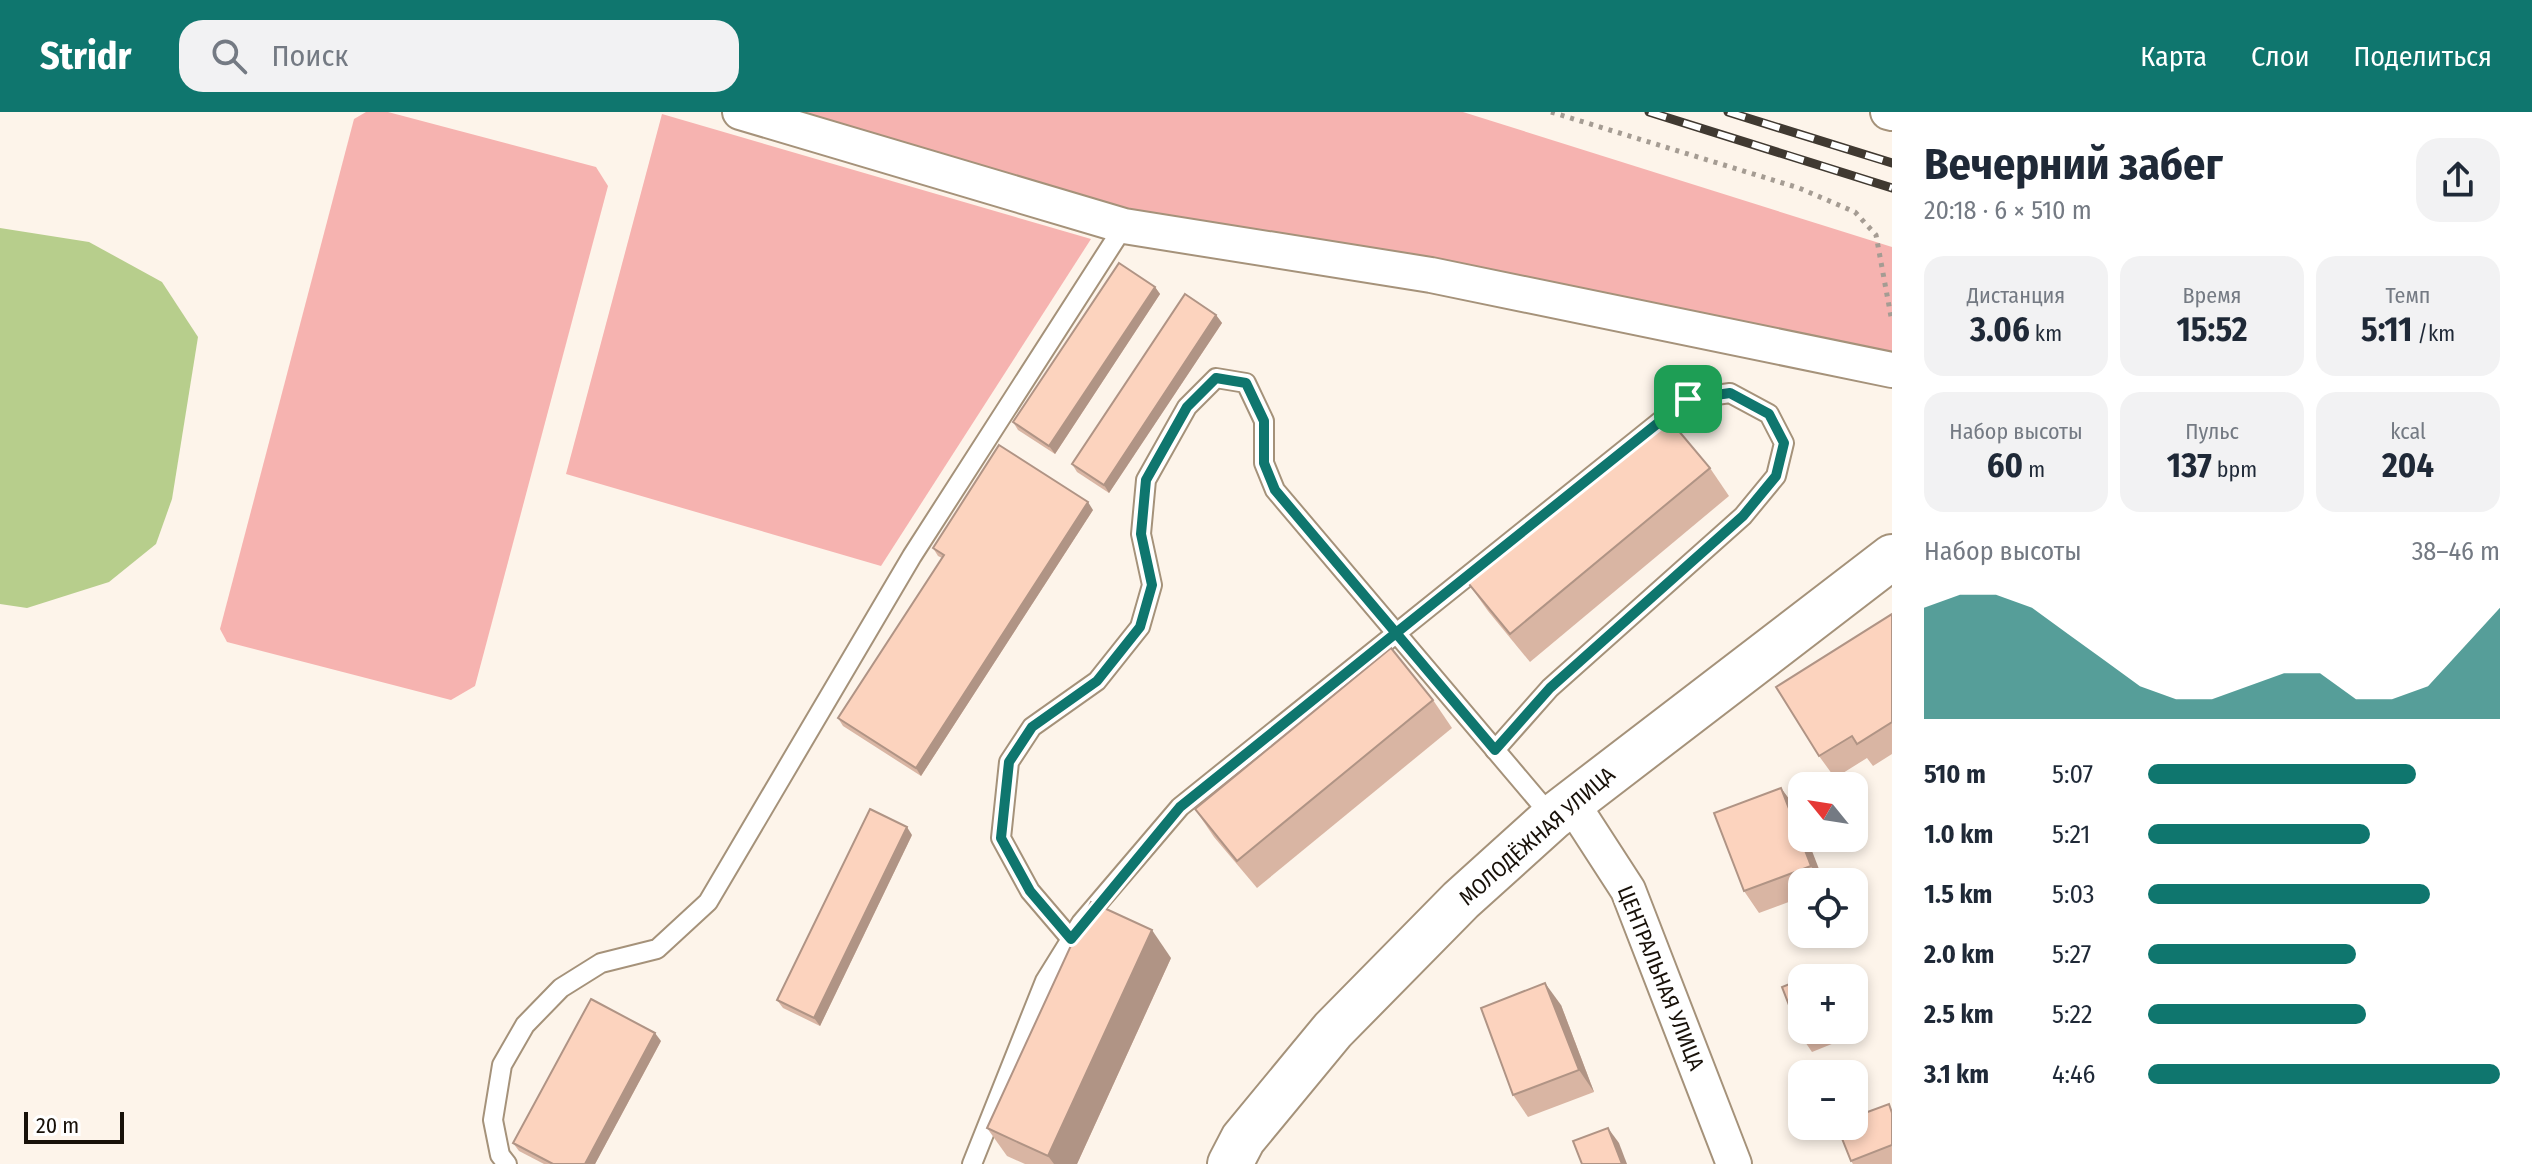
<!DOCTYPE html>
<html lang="ru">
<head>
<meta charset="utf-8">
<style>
  :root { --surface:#fff; --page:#f2f2f3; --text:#1f2937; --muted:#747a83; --accent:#0f766e }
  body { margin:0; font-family:"Fira Sans Condensed",sans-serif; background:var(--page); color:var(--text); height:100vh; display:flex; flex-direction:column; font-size:30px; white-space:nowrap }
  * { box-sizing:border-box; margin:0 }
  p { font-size:26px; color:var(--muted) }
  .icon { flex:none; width:44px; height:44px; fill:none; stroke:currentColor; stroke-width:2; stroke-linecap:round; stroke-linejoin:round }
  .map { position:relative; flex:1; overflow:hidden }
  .panel { display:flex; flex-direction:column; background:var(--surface); width:640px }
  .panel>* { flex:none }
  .needle { width:52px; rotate:300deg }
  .tools { position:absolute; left:1788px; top:660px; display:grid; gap:16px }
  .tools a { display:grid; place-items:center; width:80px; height:80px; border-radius:16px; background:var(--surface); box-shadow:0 4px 12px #0003; font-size:40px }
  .scale { position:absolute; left:24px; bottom:20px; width:100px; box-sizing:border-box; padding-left:8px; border:4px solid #181109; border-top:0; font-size:22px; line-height:28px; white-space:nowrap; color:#181109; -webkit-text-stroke:6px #fff; paint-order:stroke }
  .pin { position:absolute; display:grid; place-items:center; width:68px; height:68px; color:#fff; margin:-34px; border-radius:16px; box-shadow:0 4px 12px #0006 }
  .round { display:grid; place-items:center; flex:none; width:84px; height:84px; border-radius:24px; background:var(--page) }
  .headline { display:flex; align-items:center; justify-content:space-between; height:136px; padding:0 32px }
  h1 { font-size:44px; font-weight:700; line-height:60px }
  .stats { display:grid; grid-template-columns:repeat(3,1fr); gap:12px; height:136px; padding:8px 32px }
  .stats div { display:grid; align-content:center; border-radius:20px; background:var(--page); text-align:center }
  .stats b { font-size:34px; font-weight:700 }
  .stats small { font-size:22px; font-weight:400 }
  .stats p { font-size:22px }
  .chart { height:224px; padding:16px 32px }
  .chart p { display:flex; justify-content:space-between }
  .chart svg { width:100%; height:144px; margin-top:8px; fill:var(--accent); opacity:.7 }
  ul { padding:0 32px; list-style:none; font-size:26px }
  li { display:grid; grid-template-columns:128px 96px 1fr; align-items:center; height:60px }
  li i { height:20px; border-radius:10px; background:var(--accent) }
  header { display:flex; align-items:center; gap:48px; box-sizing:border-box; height:112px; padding:0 40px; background:var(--accent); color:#fff }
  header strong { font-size:38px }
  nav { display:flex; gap:44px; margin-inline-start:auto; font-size:28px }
  .search { width:560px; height:72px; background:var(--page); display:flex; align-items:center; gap:20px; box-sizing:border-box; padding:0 28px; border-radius:24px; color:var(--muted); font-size:30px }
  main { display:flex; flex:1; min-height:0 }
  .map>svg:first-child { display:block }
  .green { fill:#f6b3b0 }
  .water { fill:#b7ce8c }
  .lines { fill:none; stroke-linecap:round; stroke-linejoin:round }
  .service-casing { stroke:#a5927a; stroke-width:22 }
  .minor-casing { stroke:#a5927a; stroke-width:38 }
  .tertiary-casing { stroke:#a5927a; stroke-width:48 }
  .path { stroke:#a59c93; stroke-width:5; stroke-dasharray:4 6; stroke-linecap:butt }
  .service { stroke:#fff; stroke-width:18 }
  .minor { stroke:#fff; stroke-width:34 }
  .tertiary { stroke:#fff; stroke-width:44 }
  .rail-casing { stroke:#403931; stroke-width:9 }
  .rail { stroke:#fff; stroke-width:6; stroke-dasharray:18; stroke-linecap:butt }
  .wall { fill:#d9b5a3 }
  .shaded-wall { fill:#b09485 }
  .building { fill:#fcd3be; stroke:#b09485; stroke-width:2 }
  .route-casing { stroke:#fff; stroke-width:16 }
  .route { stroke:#0f766e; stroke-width:10 }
  .labels { text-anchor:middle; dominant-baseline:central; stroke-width:8; stroke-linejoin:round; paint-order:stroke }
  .street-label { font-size:22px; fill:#181109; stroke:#fff }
</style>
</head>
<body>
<header>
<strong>Stridr</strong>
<div class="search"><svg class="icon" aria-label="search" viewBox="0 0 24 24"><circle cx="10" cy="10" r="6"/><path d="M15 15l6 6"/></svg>Поиск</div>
<nav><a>Карта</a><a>Слои</a><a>Поделиться</a></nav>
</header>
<main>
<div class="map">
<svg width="1892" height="1052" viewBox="0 0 1892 1052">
  <rect width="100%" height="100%" fill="#fdf4ea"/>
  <g class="green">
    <path d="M366 0H388L596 55 608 74 475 574 451 588 227 530 220 517 354 7Z"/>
    <path d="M740 0H1463L1892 135V251L1124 114Z"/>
    <path d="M662 2 1091 127 881 454 566 362Z"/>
  </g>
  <path class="water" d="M0 116 89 130 162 170 198 225 172 387 156 432 109 470 27 496 0 492Z"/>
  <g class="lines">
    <defs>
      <g id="service">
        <path d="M1071 827 1030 779 1001 726 1009 650 1032 615 1097 569 1140 515 1152 473 1141 422 1146 368 1187 295 1216 266 1246 271 1264 309V351L1275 378 1552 705"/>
        <path d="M507 1052 500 1043 493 1008 502 953 525 913 561 876 601 851 657 837 708 790 912 444 1124 114"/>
        <path d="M972 1052 1045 869 1081 811 1180 695 1688 287 1730 281 1769 302 1784 331 1776 364 1743 404 1550 576 1495 638"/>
      </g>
      <g id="minor">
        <path d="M740 0 1124 114 1431 163 1892 258"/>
        <path d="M1888 0 1892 1"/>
        <path d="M1571 690 1628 778 1734 1052"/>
      </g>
      <path id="tertiary" d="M1230 1052 1243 1027 1333 918 1461 788 1553 705 1892 445"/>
    </defs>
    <use href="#service" class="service-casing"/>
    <use href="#minor" class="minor-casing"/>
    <use href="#tertiary" class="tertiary-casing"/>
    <path class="path" d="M1551 0 1799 76 1855 100 1876 123 1892 210"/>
    <use href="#service" class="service"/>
    <use href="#minor" class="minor"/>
    <use href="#tertiary" class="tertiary"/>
    <defs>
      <g id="rail">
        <path d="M1649 0 1892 76"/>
        <path d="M1728 0 1892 51"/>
      </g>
    </defs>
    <use href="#rail" class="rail-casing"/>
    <use href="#rail" class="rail"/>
  </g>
  <g class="wall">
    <path d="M1155 175 1160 182 1055 342 1018 318 1013 310Z"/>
    <path d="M1216 203 1222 211 1109 381 1077 360 1072 352Z"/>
    <path d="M1710 356 1729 384 1530 550 1488 499 1468 471Z"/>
    <path d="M1093 398 921 664 843 614 838 606 942 446 938 444 933 436Z"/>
    <path d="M1892 502V642L1873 654 1867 646 1835 666 1819 644Z"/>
    <path d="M1433 588 1452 616 1257 776 1214 725 1195 697Z"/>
    <path d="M1781 676 1797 698 1802 712V726L1824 770H1802V785L1759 801 1744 779Z"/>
    <path d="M912 723 820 914 783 896 777 888Z"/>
    <path d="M1171 846 1077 1052H1025L1007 1044 987 1016Z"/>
    <path d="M1561 893 1594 980 1528 1005 1513 983Z"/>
    <path d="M1854 907 1859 921 1812 940 1801 924 1802 918H1854Z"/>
    <path d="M661 929 595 1052H544L519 1039 513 1031Z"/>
    <path d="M1892 997V1052H1853L1851 1049Z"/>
  </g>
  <g class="shaded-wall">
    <path d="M1155 175 1160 182 1055 342 1049 334Z"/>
    <path d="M1216 203 1222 211 1109 381 1104 373Z"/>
    <path d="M1088 390 1093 398 921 664 916 656Z"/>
    <path d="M1781 676 1797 698 1802 712V726H1807L1824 770H1822L1811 754Z"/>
    <path d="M907 715 912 723 820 914 814 906Z"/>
    <path d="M1152 818 1171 846 1077 1052H1054L1048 1044Z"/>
    <path d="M1545 871 1561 893 1594 980 1579 958Z"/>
    <path d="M655 921 661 929 595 1052H585Z"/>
    <path d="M1608 1016 1619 1031 1627 1052H1622Z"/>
  </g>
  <g class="building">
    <path d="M1119 151 1155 175 1049 334 1013 310Z"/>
    <path d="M1185 182 1216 203 1104 373 1072 352Z"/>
    <path d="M1667 305 1710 356 1510 522 1468 471Z"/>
    <path d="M999 333 1088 390 916 656 838 606 944 443 933 436Z"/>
    <path d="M1892 502V610L1857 632 1852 624 1819 644 1776 575Z"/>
    <path d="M1391 536 1433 588 1237 749 1195 697Z"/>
    <path d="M1781 676 1811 754 1744 779 1714 701Z"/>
    <path d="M870 697 907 715 814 906 777 888Z"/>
    <path d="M1091 790 1152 818 1048 1044 987 1016Z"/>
    <path d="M1830 857 1834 866H1806Z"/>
    <path d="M1802 867V918H1818L1801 924 1782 875Z"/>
    <path d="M1545 871 1579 958 1513 983 1481 896Z"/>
    <path d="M591 887 655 921 585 1052H553L513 1031Z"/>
    <path d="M1889 992 1892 1001V1033L1851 1049 1837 1014H1854V1005Z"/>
    <path d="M1608 1016 1622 1052H1582L1573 1029Z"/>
  </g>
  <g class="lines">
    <defs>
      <path id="route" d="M1688 287 1396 521 1275 378 1264 351V309L1246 271 1216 266 1187 295 1146 368 1141 422 1152 473 1140 515 1097 569 1032 615 1009 650 1001 726 1030 779 1071 827 1180 695 1396 521 1495 638 1550 576 1743 404 1776 364 1784 331 1769 302 1730 281 1688 287"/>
    </defs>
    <use href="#route" class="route-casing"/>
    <use href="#route" class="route"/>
  </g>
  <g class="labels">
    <g class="street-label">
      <text transform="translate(1537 724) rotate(-41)">МОЛОДЁЖНАЯ УЛИЦА</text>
      <text transform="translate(1661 866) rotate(68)">ЦЕНТРАЛЬНАЯ УЛИЦА</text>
    </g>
  </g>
</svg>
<div class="tools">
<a><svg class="needle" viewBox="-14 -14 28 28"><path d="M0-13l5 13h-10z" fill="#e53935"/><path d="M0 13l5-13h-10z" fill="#747a83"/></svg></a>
<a><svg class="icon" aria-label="locate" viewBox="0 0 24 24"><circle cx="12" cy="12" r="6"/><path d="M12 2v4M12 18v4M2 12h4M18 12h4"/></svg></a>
<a>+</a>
<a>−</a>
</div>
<div class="scale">20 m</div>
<div class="pin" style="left:1688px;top:287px;background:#1e9e55"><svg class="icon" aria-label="arrive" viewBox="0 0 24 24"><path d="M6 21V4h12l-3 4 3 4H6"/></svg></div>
</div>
<section class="panel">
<div class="headline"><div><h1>Вечерний забег</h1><p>20:18 · 6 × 510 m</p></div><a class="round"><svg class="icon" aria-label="share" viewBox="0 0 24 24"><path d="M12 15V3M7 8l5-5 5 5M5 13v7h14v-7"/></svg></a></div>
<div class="stats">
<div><p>Дистанция</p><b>3.06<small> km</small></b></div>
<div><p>Время</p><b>15:52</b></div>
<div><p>Темп</p><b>5:11<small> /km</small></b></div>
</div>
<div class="stats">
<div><p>Набор высоты</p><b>60<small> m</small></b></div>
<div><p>Пульс</p><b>137<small> bpm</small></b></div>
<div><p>kcal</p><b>204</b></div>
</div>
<div class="chart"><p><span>Набор высоты</span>38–46 m</p>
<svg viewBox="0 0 160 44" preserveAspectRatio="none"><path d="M0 44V10L10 6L20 6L30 10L40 18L50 26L60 34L70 38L80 38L90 34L100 30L110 30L120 38L130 38L140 34L150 22L160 10V44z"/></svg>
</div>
<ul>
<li><b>510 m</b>5:07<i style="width:76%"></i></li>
<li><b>1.0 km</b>5:21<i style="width:63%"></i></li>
<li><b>1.5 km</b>5:03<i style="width:80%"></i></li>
<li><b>2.0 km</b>5:27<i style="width:59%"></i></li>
<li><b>2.5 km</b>5:22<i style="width:62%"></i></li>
<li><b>3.1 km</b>4:46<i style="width:100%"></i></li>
</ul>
</section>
</main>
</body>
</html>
